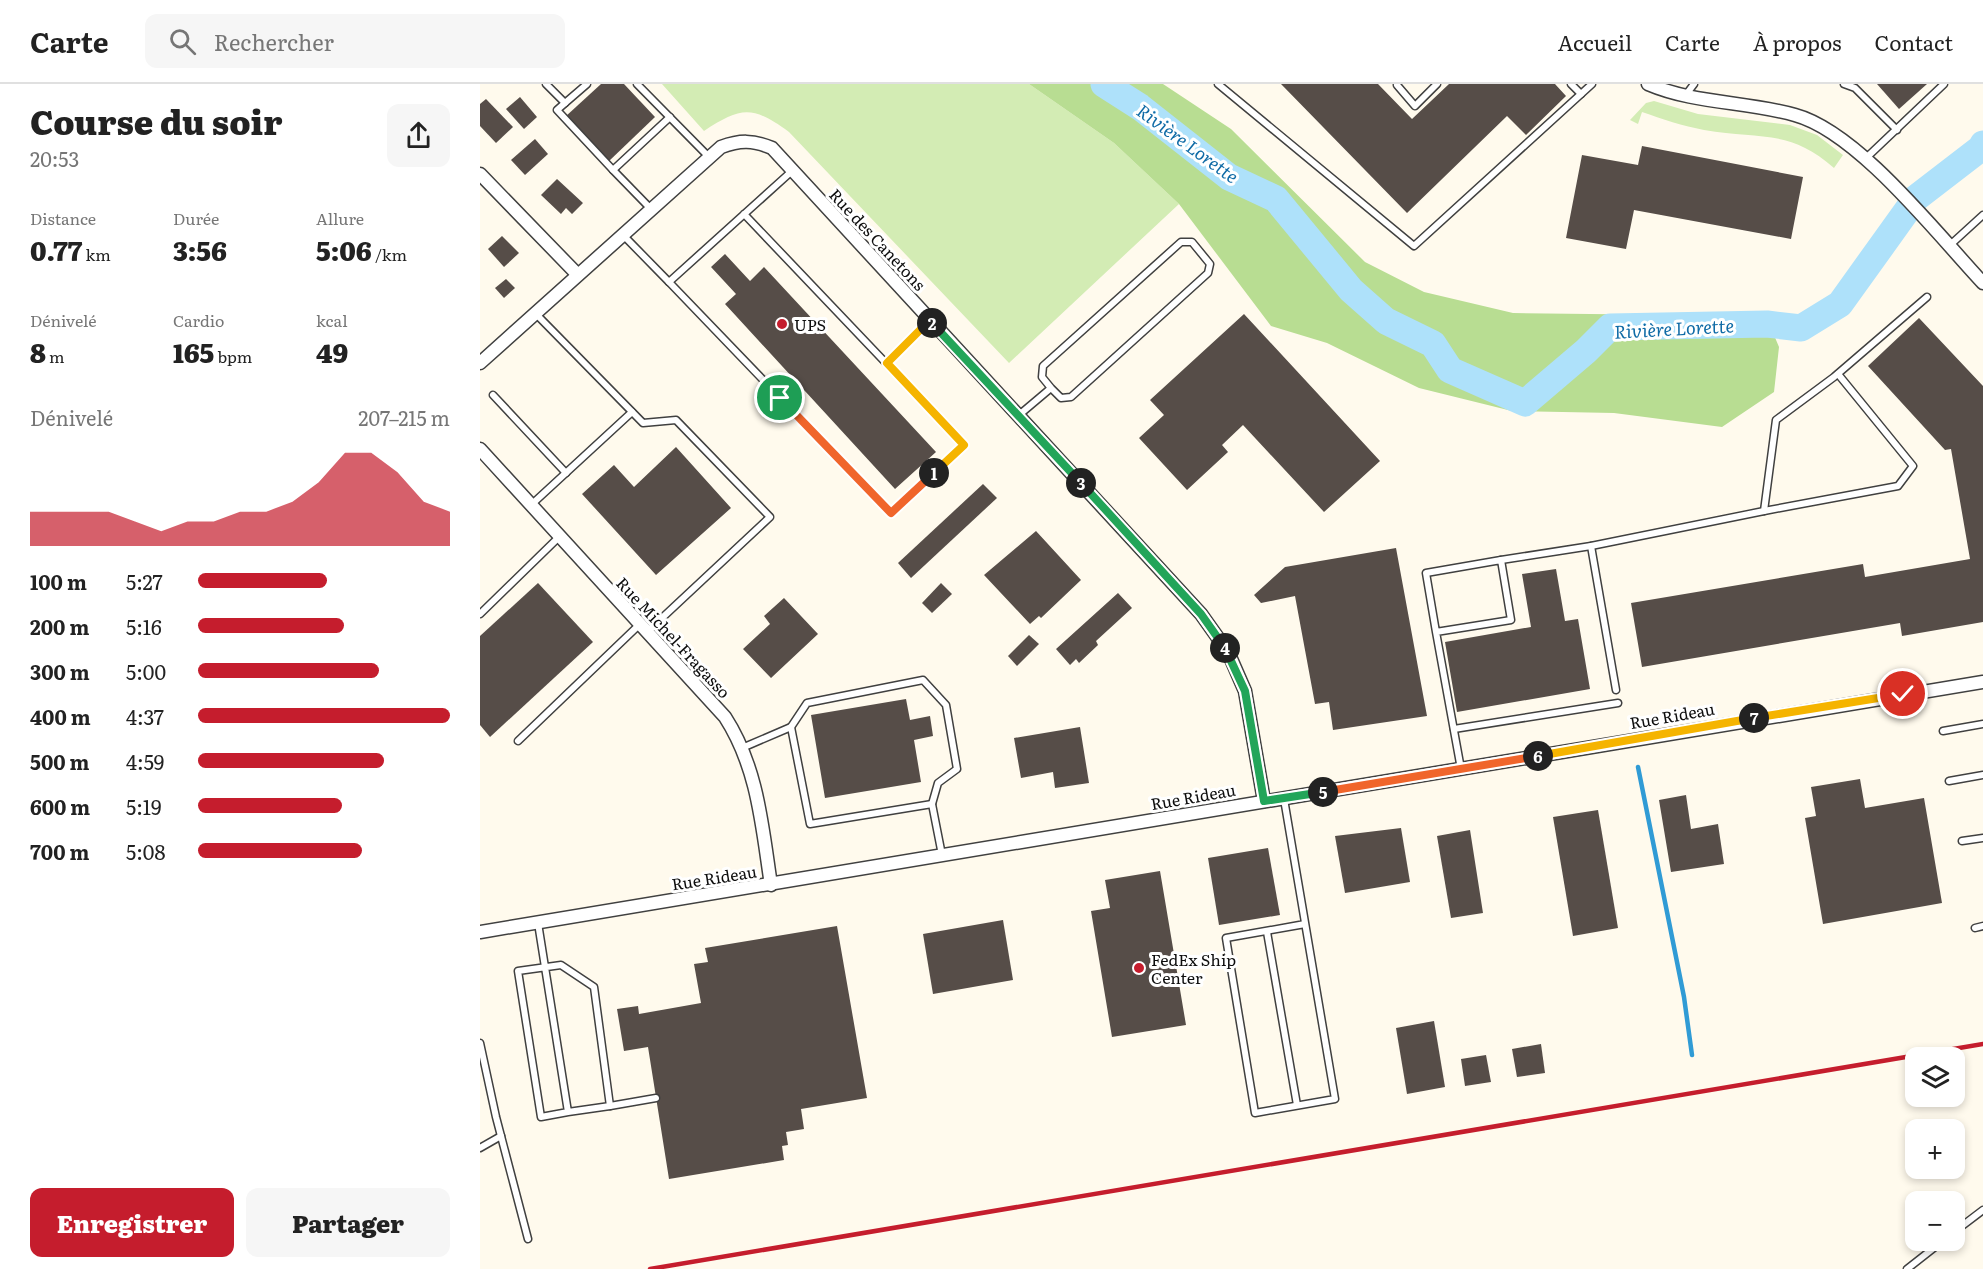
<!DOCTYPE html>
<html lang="fr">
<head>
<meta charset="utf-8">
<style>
  :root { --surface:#fff; --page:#f6f6f6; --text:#222; --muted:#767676; --line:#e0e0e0; --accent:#c51d2d }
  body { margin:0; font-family:Literata,serif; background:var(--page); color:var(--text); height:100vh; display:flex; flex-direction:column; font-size:22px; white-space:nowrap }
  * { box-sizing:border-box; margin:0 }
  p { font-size:20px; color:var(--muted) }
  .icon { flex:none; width:33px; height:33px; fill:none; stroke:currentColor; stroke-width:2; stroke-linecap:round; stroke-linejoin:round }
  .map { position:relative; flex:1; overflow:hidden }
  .sheet { display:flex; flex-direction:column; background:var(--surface); width:480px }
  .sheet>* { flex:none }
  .controls { position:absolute; left:1425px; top:963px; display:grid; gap:12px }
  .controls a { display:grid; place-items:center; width:60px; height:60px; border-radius:12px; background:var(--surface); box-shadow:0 3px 9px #0003; font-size:30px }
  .pin { position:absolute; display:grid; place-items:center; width:51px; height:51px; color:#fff; margin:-26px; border:3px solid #fff; border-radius:50%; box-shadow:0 2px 6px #0007 }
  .km { position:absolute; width:30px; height:30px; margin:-15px; border-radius:50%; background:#222; color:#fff; font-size:16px; line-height:30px; text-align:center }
  .round { display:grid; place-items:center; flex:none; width:63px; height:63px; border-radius:12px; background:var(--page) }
  .head { display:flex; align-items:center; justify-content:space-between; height:102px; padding:0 30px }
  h1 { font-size:33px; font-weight:800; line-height:45px }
  .metrics { display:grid; grid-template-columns:repeat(3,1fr); gap:9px; height:102px; padding:6px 30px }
  .metrics div { display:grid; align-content:center }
  .metrics b { font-size:26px; font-weight:800 }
  .metrics small { font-size:16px; font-weight:400 }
  .metrics p { font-size:16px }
  .chart { height:168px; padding:12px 30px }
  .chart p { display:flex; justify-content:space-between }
  .chart svg { width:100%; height:108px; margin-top:6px; fill:var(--accent); opacity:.7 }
  .button { display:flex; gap:12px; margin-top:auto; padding:12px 30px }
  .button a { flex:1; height:69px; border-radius:12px; background:var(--accent); color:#fff; font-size:24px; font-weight:800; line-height:69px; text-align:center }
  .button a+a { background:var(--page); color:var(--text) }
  ul { padding:0 30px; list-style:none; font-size:20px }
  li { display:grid; grid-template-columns:96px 72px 1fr; align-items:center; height:45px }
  li i { height:15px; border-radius:8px; background:var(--accent) }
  header { display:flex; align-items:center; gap:36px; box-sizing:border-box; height:84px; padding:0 30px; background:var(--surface); border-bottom:2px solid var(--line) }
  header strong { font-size:28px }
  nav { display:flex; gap:33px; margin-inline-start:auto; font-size:21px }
  .search { width:420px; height:54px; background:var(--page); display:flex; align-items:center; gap:15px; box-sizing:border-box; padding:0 21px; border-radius:12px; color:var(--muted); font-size:22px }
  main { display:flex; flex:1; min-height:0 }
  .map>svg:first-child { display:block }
  .green { fill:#d3ecb4 }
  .forest { fill:#b8dd92 }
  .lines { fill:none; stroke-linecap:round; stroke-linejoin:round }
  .stream { stroke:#309bd5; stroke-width:4.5 }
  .river { stroke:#aee1fa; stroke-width:27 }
  .building { fill:#564d48 }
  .service-casing { stroke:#404040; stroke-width:9 }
  .minor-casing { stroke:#404040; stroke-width:15 }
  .service { stroke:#fff; stroke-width:6 }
  .minor { stroke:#fff; stroke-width:12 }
  .rail { stroke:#c51d2d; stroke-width:4.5 }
  .split-1-casing { stroke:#fff; stroke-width:12 }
  .split-2-casing { stroke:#fff; stroke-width:12 }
  .split-3-casing { stroke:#fff; stroke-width:12 }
  .split-4-casing { stroke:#fff; stroke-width:12 }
  .split-5-casing { stroke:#fff; stroke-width:12 }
  .split-6-casing { stroke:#fff; stroke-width:12 }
  .split-7-casing { stroke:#fff; stroke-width:12 }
  .split-8-casing { stroke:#fff; stroke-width:12 }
  .split-1 { stroke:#f0652b; stroke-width:8 }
  .split-2 { stroke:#f5b400; stroke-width:8 }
  .split-3 { stroke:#22a559; stroke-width:8 }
  .split-4 { stroke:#22a559; stroke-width:8 }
  .split-5 { stroke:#22a559; stroke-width:8 }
  .split-6 { stroke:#f0652b; stroke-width:8 }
  .split-7 { stroke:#f5b400; stroke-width:8 }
  .split-8 { stroke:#f5b400; stroke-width:8 }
  .poi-dot { fill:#c51d2d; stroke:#fff; stroke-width:2 }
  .labels { text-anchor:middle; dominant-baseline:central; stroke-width:6; stroke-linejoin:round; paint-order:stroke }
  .street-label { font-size:16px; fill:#0d0d0d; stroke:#fff }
  .poi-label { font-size:16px; fill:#0d0d0d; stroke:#fff; text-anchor:start }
  .water-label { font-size:18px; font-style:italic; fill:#0f6ba6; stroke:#fff }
</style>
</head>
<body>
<header>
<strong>Carte</strong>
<div class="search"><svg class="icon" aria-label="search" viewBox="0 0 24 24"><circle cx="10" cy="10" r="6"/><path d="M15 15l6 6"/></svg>Rechercher</div>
<nav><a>Accueil</a><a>Carte</a><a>À propos</a><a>Contact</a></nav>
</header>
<main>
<section class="sheet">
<div class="head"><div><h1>Course du soir</h1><p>20:53</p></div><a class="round"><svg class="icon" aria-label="share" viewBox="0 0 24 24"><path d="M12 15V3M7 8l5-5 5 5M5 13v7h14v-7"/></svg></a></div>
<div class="metrics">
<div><p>Distance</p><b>0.77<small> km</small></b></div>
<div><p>Durée</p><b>3:56</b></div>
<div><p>Allure</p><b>5:06<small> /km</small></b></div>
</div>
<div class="metrics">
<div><p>Dénivelé</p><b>8<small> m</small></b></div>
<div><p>Cardio</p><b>165<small> bpm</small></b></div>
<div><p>kcal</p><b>49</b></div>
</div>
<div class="chart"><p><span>Dénivelé</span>207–215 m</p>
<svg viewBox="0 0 160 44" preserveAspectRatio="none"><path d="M0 44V30L10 30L20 30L30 30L40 34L50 38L60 34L70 34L80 30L90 30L100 26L110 18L120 6L130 6L140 14L150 26L160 30V44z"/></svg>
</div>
<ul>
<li><b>100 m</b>5:27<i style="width:51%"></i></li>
<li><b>200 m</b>5:16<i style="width:58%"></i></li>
<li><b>300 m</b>5:00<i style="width:72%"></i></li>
<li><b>400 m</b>4:37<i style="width:100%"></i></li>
<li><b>500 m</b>4:59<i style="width:74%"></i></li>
<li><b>600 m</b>5:19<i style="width:57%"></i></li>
<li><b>700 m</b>5:08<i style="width:65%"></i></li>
</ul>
<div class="button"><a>Enregistrer</a><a>Partager</a></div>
</section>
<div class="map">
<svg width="1503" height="1185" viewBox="0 0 1503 1185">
  <rect width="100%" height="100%" fill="#fffaed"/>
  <g class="green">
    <path d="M182 0H549L634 59 699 120 529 279 309 48C272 21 261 23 224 47Z"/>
    <path d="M1174 17 1218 30 1310 41 1337 51 1363 71 1354 84C1309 44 1279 56 1224 46 1203 42 1182 35 1162 28L1158 40 1150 36 1166 19Z"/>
  </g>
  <path class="forest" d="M549 0H683L751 45 885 178 944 208 1033 229 1286 232 1299 263 1294 308 1242 343 1134 329 1032 327 939 304 847 259 791 242 699 120 634 59Z"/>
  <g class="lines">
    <path class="stream" d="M1158 683 1204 913 1212 971"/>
    <path class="river" d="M624 0 660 23 749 93 796 115 871 206 906 237 953 260 970 286 1045 319 1106 267 1130 243 1287 240 1321 244 1360 220 1436 114 1501 64 1503 60"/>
  </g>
  <g class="building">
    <path d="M121 0H144L175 33 128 78 85 33Z"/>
    <path d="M801 0H898L932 35 969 0H1075L1086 12 1046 51 1027 32 927 129Z"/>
    <path d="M1397 0H1447L1419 25Z"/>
    <path d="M40 13 57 33 44 45 26 25Z"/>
    <path d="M6 15 33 43 16 59 0 42V20Z"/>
    <path d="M55 55 68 70 45 91 31 76Z"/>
    <path d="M1162 62 1323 93 1311 155 1154 126 1146 165 1086 154 1102 71 1158 81Z"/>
    <path d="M77 95 103 119 92 130 86 124 81 130 61 111Z"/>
    <path d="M22 152 39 169 24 183 8 165Z"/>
    <path d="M245 170 270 197 284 183 456 368 415 405 245 220 256 210 231 183Z"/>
    <path d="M26 195 35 204 24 214 15 204Z"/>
    <path d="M764 230 900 377 844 428 763 341 742 361 748 368 707 406 659 354 684 331 670 316Z"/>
    <path d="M1439 234 1503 302V538L1422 552 1420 539 1162 583 1151 519 1383 480 1385 493 1490 475 1471 365 1465 366 1388 282Z"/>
    <path d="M196 363 251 424 176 491 102 410 134 381 154 403Z"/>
    <path d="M503 400 517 414 431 494 418 479Z"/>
    <path d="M556 447 601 496 561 534 559 532 550 540 504 491Z"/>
    <path d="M916 464 947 632 853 646 849 618 835 620 815 512 781 519 774 511 805 483Z"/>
    <path d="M1076 485 1085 537 1098 535 1110 605 977 628 965 558 1051 543 1042 490Z"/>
    <path d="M58 499 113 558 10 653 0 641V552Z"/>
    <path d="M461 499 472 510 452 529 442 519Z"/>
    <path d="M638 509 652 524 616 557 618 561 599 579 596 575 590 581 576 565Z"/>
    <path d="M304 514 338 550 291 594 263 565 290 540 284 532Z"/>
    <path d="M549 551 559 560 537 582 528 572Z"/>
    <path d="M426 615 430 636 450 632 453 652 434 656 441 698 345 714 331 631Z"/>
    <path d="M600 643 609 699 575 704 573 688 541 694 534 654Z"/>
    <path d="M1380 695 1385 724 1444 714 1462 819 1343 840 1325 734 1336 732 1331 703Z"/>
    <path d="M1206 711 1211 745 1238 740 1244 780 1191 788 1179 716Z"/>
    <path d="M1118 726 1138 844 1093 852 1073 733Z"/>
    <path d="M921 744 930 798 865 809 855 752Z"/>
    <path d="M990 746 1003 829 971 834 957 752Z"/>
    <path d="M788 764 800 831 739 841 728 774Z"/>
    <path d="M680 787 706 941 632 953 611 827 630 824 625 796Z"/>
    <path d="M523 836 533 896 453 910 443 850Z"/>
    <path d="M357 842 387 1014 321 1025 324 1045 306 1048 308 1061 302 1062 304 1076 189 1095 168 963 144 967 137 925 158 922 159 930 221 919 214 880 228 878 225 864Z"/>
    <path d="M954 937 965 1003 927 1010 916 944Z"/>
    <path d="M1061 960 1065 989 1037 993 1032 965Z"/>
    <path d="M1006 971 1011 998 985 1002 981 975Z"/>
  </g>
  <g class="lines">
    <defs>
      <g id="service">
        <path d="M66 0 85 19 107 0"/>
        <path d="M157 0 228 72"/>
        <path d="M738 0 934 162 1112 0"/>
        <path d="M1091 0 1101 10"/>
        <path d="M1364 0 1375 4 1417 46"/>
        <path d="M917 1 935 22 957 0"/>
        <path d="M1205 12 1214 0"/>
        <path d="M85 19 77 26 133 86 190 33"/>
        <path d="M1385 75 1464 0"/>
        <path d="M133 86 170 124"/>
        <path d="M264 130 484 361 411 429 189 198 312 87"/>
        <path d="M143 151 189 198"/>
        <path d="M1469 162 1503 131"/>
        <path d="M55 229 163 339 196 336 290 433 167 548"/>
        <path d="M407 279 450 236"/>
        <path d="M13 311 86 389"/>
        <path d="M539 331 571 304 562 293 563 282 701 158H712L730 180 728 189 591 313 581 314 571 304"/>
        <path d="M51 421 152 328"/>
        <path d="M1284 427 1418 402 1433 382 1358 290"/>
        <path d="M1111 462 1136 606"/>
        <path d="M1021 476 1111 462 1284 427 1296 336 1354 293 1447 213"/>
        <path d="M0 530 79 453"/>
        <path d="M956 548 946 489 1021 476 1031 536 956 548 981 685"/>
        <path d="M311 643 327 619 443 596 466 621 477 685 458 699 452 720"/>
        <path d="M974 645 1138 619"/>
        <path d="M1463 647 1503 640"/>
        <path d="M38 657 159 541"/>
        <path d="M262 664 311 643 330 740 452 720 462 771"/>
        <path d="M1469 697 1503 691"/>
        <path d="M804 715 855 1015 775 1029 746 854 825 840"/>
        <path d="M1482 757 1503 754"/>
        <path d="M58 839 88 1028 130 1022 114 903 81 881 38 887 61 1033 88 1028"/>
        <path d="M1495 844 1503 842"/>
        <path d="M787 848 817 1021"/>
        <path d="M0 959 16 1033 48 1155"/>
        <path d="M130 1022 176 1014"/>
        <path d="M0 1064 21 1052"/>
        <path d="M1474 1148 1503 1126"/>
        <path d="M1427 1185 1464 1156"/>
      </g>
      <g id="minor">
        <path d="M1168 0C1215 20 1266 17 1315 31 1378 48 1457 150 1503 199"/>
        <path d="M0 90 97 190"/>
        <path d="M0 279 241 63C260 56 273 56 292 64L721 530 748 568 765 607 784 717"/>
        <path d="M0 365 245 633C278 684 282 742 291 801"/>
        <path d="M0 848 1503 598"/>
      </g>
    </defs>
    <use href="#service" class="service-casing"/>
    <use href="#minor" class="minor-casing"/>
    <use href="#service" class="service"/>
    <use href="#minor" class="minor"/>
    <path class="rail" d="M170 1185 1503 960"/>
  </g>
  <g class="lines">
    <defs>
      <path id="split-1" d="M300 314 411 429 454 389"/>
      <path id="split-2" d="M452 239 450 236 407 279 484 361 454 389"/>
      <path id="split-3" d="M452 239 601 399"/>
      <path id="split-4" d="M601 399 721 530 745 564"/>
      <path id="split-5" d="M745 564 765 607 784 717 843 708"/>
      <path id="split-6" d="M843 708 1058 672"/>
      <path id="split-7" d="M1058 672 1274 634"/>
      <path id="split-8" d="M1274 634 1423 610"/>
    </defs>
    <use href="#split-1" class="split-1-casing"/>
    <use href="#split-2" class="split-2-casing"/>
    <use href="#split-3" class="split-3-casing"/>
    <use href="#split-4" class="split-4-casing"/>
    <use href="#split-5" class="split-5-casing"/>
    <use href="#split-6" class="split-6-casing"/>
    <use href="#split-7" class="split-7-casing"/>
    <use href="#split-8" class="split-8-casing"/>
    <use href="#split-1" class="split-1"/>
    <use href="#split-2" class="split-2"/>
    <use href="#split-3" class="split-3"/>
    <use href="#split-4" class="split-4"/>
    <use href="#split-5" class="split-5"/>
    <use href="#split-6" class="split-6"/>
    <use href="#split-7" class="split-7"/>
    <use href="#split-8" class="split-8"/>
  </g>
  <g class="poi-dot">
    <circle cx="302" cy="240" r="6"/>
    <circle cx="659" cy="884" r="6"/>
  </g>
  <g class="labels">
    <g class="street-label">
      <text transform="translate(398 155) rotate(47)">Rue des Canetons</text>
      <text transform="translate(194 553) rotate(47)">Rue Michel-Fragasso</text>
      <text transform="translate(1192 631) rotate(-10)">Rue Rideau</text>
      <text transform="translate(713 712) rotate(-10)">Rue Rideau</text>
      <text transform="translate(234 793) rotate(-9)">Rue Rideau</text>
    </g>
    <g class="poi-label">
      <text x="314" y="240">UPS</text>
      <text x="671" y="875">FedEx Ship<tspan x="671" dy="18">Center</tspan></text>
    </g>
    <g class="water-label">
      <text transform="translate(708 59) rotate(36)">Rivière Lorette</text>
      <text transform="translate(1194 244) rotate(-3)">Rivière Lorette</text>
    </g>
  </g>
</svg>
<div class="controls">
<a><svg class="icon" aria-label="layers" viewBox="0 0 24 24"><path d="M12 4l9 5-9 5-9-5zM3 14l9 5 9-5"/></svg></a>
<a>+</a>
<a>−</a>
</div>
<div class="pin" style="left:300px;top:314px;background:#1e9e55"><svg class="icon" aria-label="arrive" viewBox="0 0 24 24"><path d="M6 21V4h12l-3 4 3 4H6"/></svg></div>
<div class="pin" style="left:1423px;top:610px;background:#d93025"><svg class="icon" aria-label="check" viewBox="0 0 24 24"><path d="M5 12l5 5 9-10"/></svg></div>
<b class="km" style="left:454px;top:389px">1</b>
<b class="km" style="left:452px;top:239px">2</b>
<b class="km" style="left:601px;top:399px">3</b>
<b class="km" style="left:745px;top:564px">4</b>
<b class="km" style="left:843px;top:708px">5</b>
<b class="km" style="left:1058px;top:672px">6</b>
<b class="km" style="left:1274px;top:634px">7</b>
</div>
</main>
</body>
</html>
